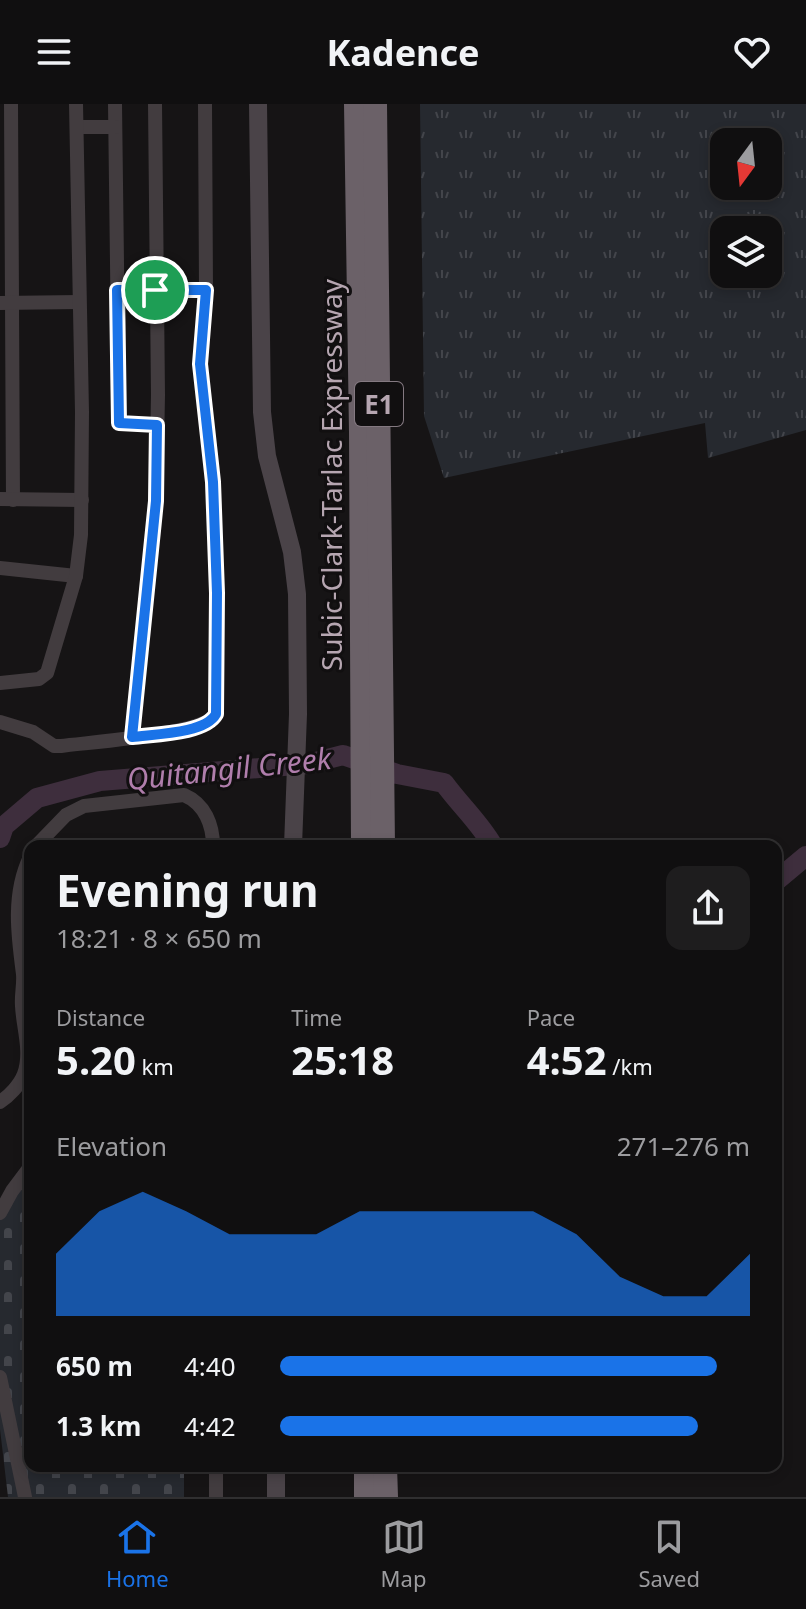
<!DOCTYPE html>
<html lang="en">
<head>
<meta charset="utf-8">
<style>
  :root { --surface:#100f10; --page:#1e1d1e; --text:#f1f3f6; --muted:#9c9c9f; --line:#302f30; --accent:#1a73e8 }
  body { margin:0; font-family:"Noto Sans",sans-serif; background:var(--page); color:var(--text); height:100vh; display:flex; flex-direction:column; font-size:30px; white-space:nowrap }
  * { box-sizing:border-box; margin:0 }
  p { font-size:26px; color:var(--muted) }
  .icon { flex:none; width:44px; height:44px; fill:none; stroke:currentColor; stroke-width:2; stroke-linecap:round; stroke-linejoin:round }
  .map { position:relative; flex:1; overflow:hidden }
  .sheet { position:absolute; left:24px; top:736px; width:758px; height:632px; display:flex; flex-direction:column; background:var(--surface); border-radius:16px; box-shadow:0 4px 12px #0003,0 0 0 2px var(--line) }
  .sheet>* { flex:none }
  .needle { width:52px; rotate:195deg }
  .buttons { position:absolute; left:710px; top:24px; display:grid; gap:16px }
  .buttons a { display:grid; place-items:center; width:72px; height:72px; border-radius:16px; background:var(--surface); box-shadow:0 4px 12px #0003,0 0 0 2px var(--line); font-size:40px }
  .pin { position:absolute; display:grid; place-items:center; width:68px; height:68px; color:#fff; margin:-34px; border:4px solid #fff; border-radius:50%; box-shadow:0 2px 8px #0007 }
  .round { display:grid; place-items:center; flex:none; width:84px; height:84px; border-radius:16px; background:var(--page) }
  .headline { display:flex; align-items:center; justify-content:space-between; height:136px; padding:0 32px }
  h1 { font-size:44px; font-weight:700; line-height:60px }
  .metrics { display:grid; grid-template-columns:repeat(3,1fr); gap:12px; height:136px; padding:8px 32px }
  .metrics div { display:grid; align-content:center }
  .metrics b { font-size:40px; font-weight:700 }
  .metrics small { font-size:22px; font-weight:400 }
  .metrics p { font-size:22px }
  .chart { height:224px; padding:16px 32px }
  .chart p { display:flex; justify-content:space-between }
  .chart svg { width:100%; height:144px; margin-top:8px; fill:var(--accent); opacity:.7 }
  ul { padding:0 32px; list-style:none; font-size:26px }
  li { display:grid; grid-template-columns:128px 96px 1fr; align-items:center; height:60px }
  li i { height:20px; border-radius:10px; background:var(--accent) }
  header { display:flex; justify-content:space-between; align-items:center; height:104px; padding:0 32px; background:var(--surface); font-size:36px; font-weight:700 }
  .tabs { display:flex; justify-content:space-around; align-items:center; height:112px; border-top:2px solid var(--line); background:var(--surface); font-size:22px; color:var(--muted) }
  .tabs a { display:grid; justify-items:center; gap:4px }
  .tabs .current { color:var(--accent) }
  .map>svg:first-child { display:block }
  .grass { fill:url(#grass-tufts); fill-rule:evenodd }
  .cemetery { fill:url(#cemetery-stones) }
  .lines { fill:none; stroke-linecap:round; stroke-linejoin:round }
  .river { stroke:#3e2e3d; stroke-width:20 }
  .street { stroke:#423c3f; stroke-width:14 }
  .secondary { stroke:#4a4348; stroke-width:18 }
  .highway { stroke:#6b6168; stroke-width:24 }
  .route-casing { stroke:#fff; stroke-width:16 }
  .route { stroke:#1a73e8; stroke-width:10 }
  .labels { text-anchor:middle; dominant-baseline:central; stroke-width:6; stroke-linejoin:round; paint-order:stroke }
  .shield { fill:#110f10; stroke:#847981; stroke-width:2 }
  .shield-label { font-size:26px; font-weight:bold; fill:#b6a6b1 }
  .street-label { font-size:28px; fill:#b6a6b1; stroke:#110f10 }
  .water-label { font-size:30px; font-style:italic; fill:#b07eac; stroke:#110f10 }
</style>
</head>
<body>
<header><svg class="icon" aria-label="menu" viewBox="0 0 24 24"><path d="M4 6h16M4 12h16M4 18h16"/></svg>Kadence<svg class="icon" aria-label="heart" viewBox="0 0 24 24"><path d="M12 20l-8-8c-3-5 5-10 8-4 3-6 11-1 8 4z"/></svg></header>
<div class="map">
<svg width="806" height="1393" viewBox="0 0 806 1393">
  <defs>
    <pattern id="grass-tufts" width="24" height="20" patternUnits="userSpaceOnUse" patternTransform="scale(2)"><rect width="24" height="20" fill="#26292f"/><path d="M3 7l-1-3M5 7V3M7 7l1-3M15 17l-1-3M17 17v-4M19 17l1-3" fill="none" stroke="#43454b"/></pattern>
    <pattern id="cemetery-stones" width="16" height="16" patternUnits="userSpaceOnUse" patternTransform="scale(2)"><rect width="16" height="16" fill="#26292f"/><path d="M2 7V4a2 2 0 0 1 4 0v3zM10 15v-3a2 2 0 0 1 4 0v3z" fill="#43454b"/></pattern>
  </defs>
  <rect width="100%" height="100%" fill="#161415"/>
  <path class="grass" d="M420 0H806V326L708 354 705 319 444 374 424 312ZM724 38H768V82H724ZM724 126H768V170H724Z"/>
  <path class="cemetery" d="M30 1060V1362H184V1393H8L0 1325V1097Z"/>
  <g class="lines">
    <g class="river">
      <path d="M0 734 4 722 37 694 100 677 308 660 343 651 397 670 444 679C460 701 480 719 493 742"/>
      <path d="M776 777 806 752"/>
    </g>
    <g class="street">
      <path d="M11 0 13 396"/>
      <path d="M115 0 119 319 157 321"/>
      <path d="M77 23H115"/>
      <path d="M117 186H206"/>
      <path d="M0 199 79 198"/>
      <path d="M0 395 82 396"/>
      <path d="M0 464 76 472"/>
      <path d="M0 579 39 575 47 569 76 472 81 431 82 308 76 0"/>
      <path d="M0 618 33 628 54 642H61C90 638 204 631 216 610L217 489 213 378 200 260 206 186 205 0"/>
      <path d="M132 633 156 397 158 291 155 0"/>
      <path d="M36 742 66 711 84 702 184 691C205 700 213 721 213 742"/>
      <path d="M0 998C9 992 20 981 24 970 32 948 23 924 22 902 21 891 24 881 23 870 18 832 12 790 30 753"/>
      <path d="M0 1109 12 1087 30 1063"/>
      <path d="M0 1273 25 1393"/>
      <path d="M216 1362V1393"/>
    </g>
    <g class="secondary">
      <path d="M258 0 262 308 267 352 292 448 297 490 298 610 293 742"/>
      <path d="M276 1393V1362"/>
    </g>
    <g class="highway">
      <path d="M356 0 361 328 363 742"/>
      <path d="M375 0 383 742"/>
      <path d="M366 1362V1393"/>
      <path d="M385 1362 386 1393"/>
    </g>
  </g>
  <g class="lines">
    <defs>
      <path id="route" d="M117 186H206L200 260 213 378 217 489 216 610C205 630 153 630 132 633L156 397 157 321 119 319Z"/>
    </defs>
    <use href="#route" class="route-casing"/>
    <use href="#route" class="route"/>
  </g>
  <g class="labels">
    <rect class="shield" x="355" y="278" width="48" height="44" rx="6"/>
    <g class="shield-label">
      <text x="379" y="300">E1</text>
    </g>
    <g class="street-label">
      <text transform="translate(331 371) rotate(-90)">Subic-Clark-Tarlac Expressway</text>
    </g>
    <g class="water-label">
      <text transform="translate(229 664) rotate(-6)">Quitangil Creek</text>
    </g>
  </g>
</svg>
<div class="buttons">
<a><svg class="needle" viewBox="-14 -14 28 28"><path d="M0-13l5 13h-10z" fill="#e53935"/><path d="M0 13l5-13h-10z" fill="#9c9c9f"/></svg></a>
<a><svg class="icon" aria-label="layers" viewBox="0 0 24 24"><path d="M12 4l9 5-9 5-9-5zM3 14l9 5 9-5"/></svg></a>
</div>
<div class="pin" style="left:155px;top:186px;background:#1e9e55"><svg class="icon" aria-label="arrive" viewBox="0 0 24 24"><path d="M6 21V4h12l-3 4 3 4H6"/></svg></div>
<section class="sheet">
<div class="headline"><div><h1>Evening run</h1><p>18:21 · 8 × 650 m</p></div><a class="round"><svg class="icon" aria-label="share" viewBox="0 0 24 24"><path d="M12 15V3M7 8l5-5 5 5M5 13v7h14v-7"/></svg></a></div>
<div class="metrics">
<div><p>Distance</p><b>5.20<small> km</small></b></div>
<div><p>Time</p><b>25:18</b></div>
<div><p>Pace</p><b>4:52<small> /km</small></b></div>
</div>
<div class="chart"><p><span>Elevation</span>271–276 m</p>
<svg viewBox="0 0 160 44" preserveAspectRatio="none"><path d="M0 44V25L10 12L20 6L30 12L40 19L50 19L60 19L70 12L80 12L90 12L100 12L110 12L120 19L130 32L140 38L150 38L160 25V44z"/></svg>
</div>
<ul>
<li><b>650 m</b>4:40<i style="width:93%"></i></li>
<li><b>1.3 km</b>4:42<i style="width:89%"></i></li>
</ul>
</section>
</div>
<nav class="tabs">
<a class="current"><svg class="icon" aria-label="home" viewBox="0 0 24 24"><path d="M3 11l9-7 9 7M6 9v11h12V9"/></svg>Home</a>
<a><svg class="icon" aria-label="map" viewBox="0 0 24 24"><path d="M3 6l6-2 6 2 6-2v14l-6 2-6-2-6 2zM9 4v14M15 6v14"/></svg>Map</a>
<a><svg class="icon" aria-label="saved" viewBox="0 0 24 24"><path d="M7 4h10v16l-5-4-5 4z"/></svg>Saved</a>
</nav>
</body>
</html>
